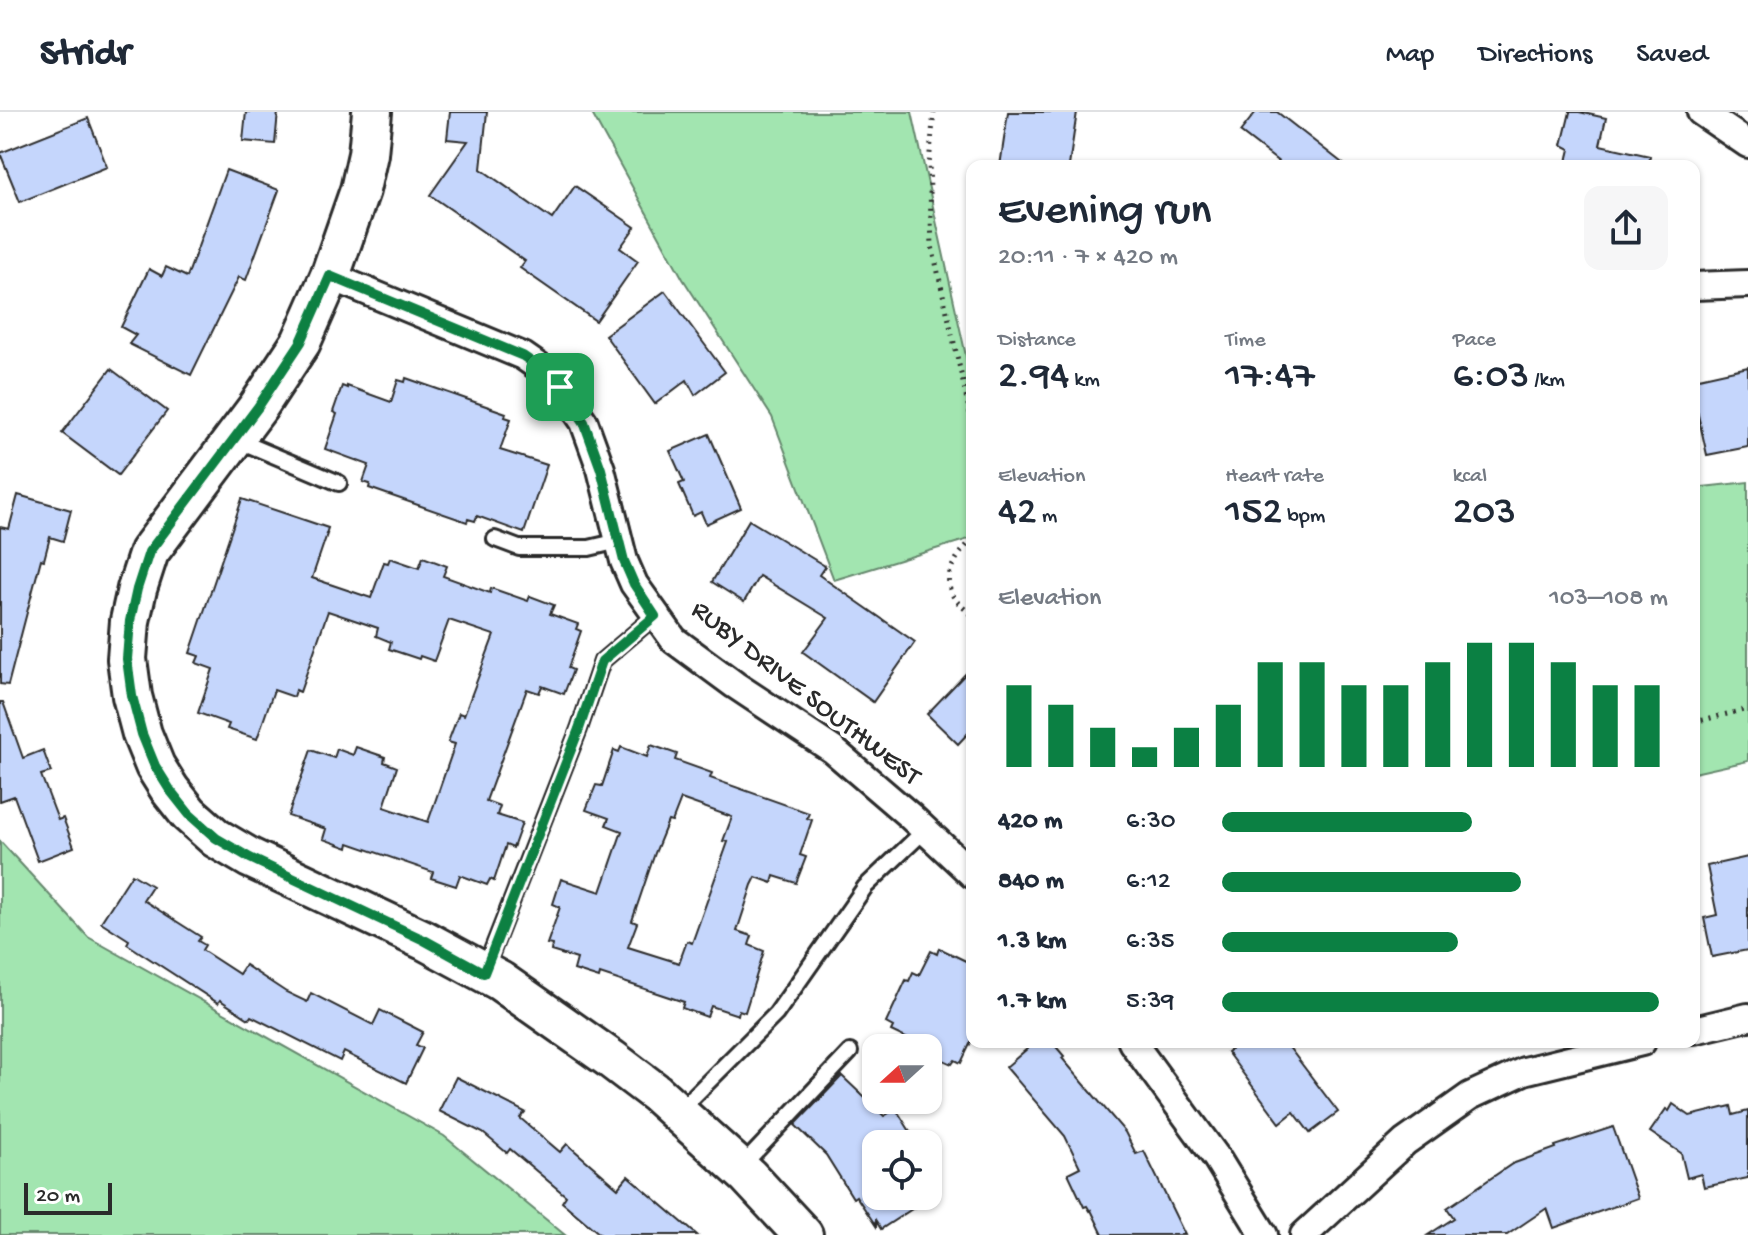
<!DOCTYPE html>
<html lang="en">
<head>
<meta charset="utf-8">
<style>
  :root { --surface:#fff; --page:#f6f6f7; --text:#1f2937; --muted:#747a83; --line:#e0e1e3; --accent:#0b8043 }
  body { margin:0; font-family:"Gochi Hand",sans-serif; background:var(--page); color:var(--text); height:100vh; display:flex; flex-direction:column; font-size:30px; white-space:nowrap }
  * { box-sizing:border-box; margin:0 }
  p { font-size:26px; color:var(--muted) }
  .icon { flex:none; width:44px; height:44px; fill:none; stroke:currentColor; stroke-width:2; stroke-linecap:round; stroke-linejoin:round }
  .map { position:relative; flex:1; overflow:hidden }
  .panel { position:absolute; left:966px; top:48px; width:734px; height:888px; display:flex; flex-direction:column; background:var(--surface); border-radius:16px; box-shadow:0 2px 6px #0004 }
  .panel>* { flex:none }
  .needle { width:52px; rotate:249deg }
  .fabs { position:absolute; left:862px; top:922px; display:grid; gap:16px }
  .fabs a { display:grid; place-items:center; width:80px; height:80px; border-radius:16px; background:var(--surface); box-shadow:0 2px 6px #0004; font-size:40px }
  .scale { position:absolute; left:24px; bottom:20px; width:88px; box-sizing:border-box; padding-left:8px; border:4px solid #2b2b2b; border-top:0; font-size:22px; line-height:28px; white-space:nowrap; color:#2b2b2b; -webkit-text-stroke:6px #fff; paint-order:stroke }
  .pin { position:absolute; display:grid; place-items:center; width:68px; height:68px; color:#fff; margin:-34px; border-radius:16px; box-shadow:0 4px 12px #0006 }
  .round { display:grid; place-items:center; flex:none; width:84px; height:84px; border-radius:16px; background:var(--page) }
  .headline { display:flex; align-items:center; justify-content:space-between; height:136px; padding:0 32px }
  h1 { font-size:44px; font-weight:600; line-height:60px }
  .figures { display:grid; grid-template-columns:repeat(3,1fr); gap:12px; height:136px; padding:8px 32px }
  .figures div { display:grid; align-content:center }
  .figures b { font-size:40px; font-weight:600 }
  .figures small { font-size:22px; font-weight:400 }
  .figures p { font-size:22px }
  .chart { height:224px; padding:16px 32px }
  .chart p { display:flex; justify-content:space-between }
  .chart svg { width:100%; height:144px; margin-top:8px; stroke:var(--accent); stroke-width:6 }
  ul { padding:0 32px; list-style:none; font-size:26px }
  li { display:grid; grid-template-columns:128px 96px 1fr; align-items:center; height:60px }
  li i { height:20px; border-radius:10px; background:var(--accent) }
  header { display:flex; align-items:center; gap:48px; box-sizing:border-box; height:112px; padding:0 40px; background:var(--surface); border-bottom:2px solid var(--line) }
  header strong { font-size:38px }
  nav { display:flex; gap:44px; margin-inline-start:auto; font-size:28px }
  .map>svg:first-child { display:block }
  .green { fill:#a2e5b0; stroke:#66886e; stroke-width:2 }
  .building { fill:#c5d6fc; stroke:#2b2b2b; stroke-width:2; fill-rule:evenodd }
  .lines { fill:none; stroke-linecap:round; stroke-linejoin:round }
  .lane-casing { stroke:#2b2b2b; stroke-width:20 }
  .street-casing { stroke:#2b2b2b; stroke-width:32 }
  .secondary-casing { stroke:#2b2b2b; stroke-width:44 }
  .path { stroke:#2b2b2b; stroke-width:5; stroke-dasharray:2 6; stroke-linecap:butt }
  .lane { stroke:#fff; stroke-width:14 }
  .street { stroke:#fff; stroke-width:26 }
  .secondary { stroke:#fff; stroke-width:38 }
  .route-casing { stroke:#fff; stroke-width:16 }
  .route { stroke:#0b8043; stroke-width:10 }
  .labels { text-anchor:middle; dominant-baseline:central; stroke-width:8; stroke-linejoin:round; paint-order:stroke }
  .street-label { font-size:28px; fill:#2b2b2b; stroke:#fff }
</style>
</head>
<body>
<header>
<strong>Stridr</strong>
<nav><a>Map</a><a>Directions</a><a>Saved</a></nav>
</header>
<div class="map">
<svg width="1748" height="1123" viewBox="0 0 1748 1123">
  <rect width="100%" height="100%" fill="#fff"/>
  <filter id="ink" filterUnits="userSpaceOnUse"><feTurbulence type="fractalNoise" baseFrequency=".0125" numOctaves="2"/><feDisplacementMap in="SourceGraphic" scale="16" xChannelSelector="R" yChannelSelector="G"/><feConvolveMatrix kernelMatrix="1 2 1 2 8 2 1 2 1" color-interpolation-filters="sRGB"/></filter>
  <g filter="url(#ink)">
    <g class="green">
      <path d="M591 0H912L972 271V426L834 468 772 305 683 167Z"/>
      <path d="M1748 370V649L1694 661V376Z"/>
      <path d="M0 729 88 825 444 1024 565 1123H0Z"/>
    </g>
    <g class="building">
      <path d="M246 0H278L275 32 243 29Z"/>
      <path d="M450 0H487L481 57 552 107 575 74 635 115 620 136 638 149 596 209 520 156 525 149 430 83 468 29 447 27Z"/>
      <path d="M1008 0H1077L1069 54H1000Z"/>
      <path d="M1256 0H1277L1346 54H1284L1240 20Z"/>
      <path d="M1570 0H1579L1606 6 1600 33 1650 44 1649 54H1566L1570 37 1562 33Z"/>
      <path d="M88 6 107 55 20 90 0 41Z"/>
      <path d="M226 58 279 78 246 168 239 165 191 263 129 232 136 223 121 215 149 157 162 164 166 155 187 165Z"/>
      <path d="M665 179 725 260 695 283 687 268 655 292 605 223Z"/>
      <path d="M1748 255V335L1707 343 1694 285V267Z"/>
      <path d="M111 257 167 299 118 363 62 321Z"/>
      <path d="M406 266 506 301 505 305 511 307 500 338 547 353 524 421 477 404 475 409 468 407 467 410 369 376 370 372 363 370 369 353 325 337 337 302 333 300 342 274 347 276V274L391 290 398 268 405 270Z"/>
      <path d="M709 322 741 396 706 412 701 400 693 404 679 372 684 370 670 339Z"/>
      <path d="M18 383 71 398 63 429 50 425 44 448 41 447 8 573 0 572V415L9 417Z"/>
      <path d="M242 387 328 416 326 422H327L312 466 371 486 384 450 388 451 390 446 419 456 423 445 447 454 443 464 490 481 491 476 528 489 530 484 554 493 550 502 578 512 576 517 581 519 568 556 573 558 564 582 542 574 539 581 527 577 486 689 500 694 497 703 522 711 513 736 506 733 494 769 490 767 487 773 460 763 456 774 431 766 433 760 349 731 348 736 323 727 326 717 288 704 311 638 334 646 337 637 353 643 356 635 385 645 384 650 397 655 384 695 428 710 455 632 448 630 459 601 464 603 494 523 449 508 434 549 420 544 419 547 389 537 391 530 376 524 378 516 328 499 300 580 296 578 294 585 274 578 257 627 227 617 229 612 198 601 213 557 196 551 199 544 190 541Z"/>
      <path d="M749 408 825 454 819 463 915 530 873 590 803 540 828 506 759 464 744 490 712 470Z"/>
      <path d="M972 555V617L958 632 927 602Z"/>
      <path d="M0 590H3L23 646 43 638 51 660 41 663 58 708 63 706 74 735 38 749 14 684 0 689Z"/>
      <path d="M651 633 677 642 675 648 712 661 710 666 809 701 807 706 812 708 800 743 806 745 796 771 774 764 772 771 756 765 752 773 737 819 752 824 749 833 764 839 745 900 739 898 738 903 711 894 707 905 682 896 684 890 600 862 599 866 574 858 577 847 551 839 552 833 547 832 560 795 553 792 561 767 601 780 622 719 606 713 609 706 586 698 596 673 602 674 614 638 619 640 621 635 647 645ZM681 687 732 705 723 729 728 730 692 831 687 829 679 851 628 835 637 811 632 809 655 741 668 709 672 710Z"/>
      <path d="M1748 745V838L1712 845 1704 806 1717 803 1707 754Z"/>
      <path d="M132 762 152 774 143 788 201 825 198 829 205 833 202 838 239 862 245 853 286 880 307 890 311 881 373 913 380 898 423 920 416 933 423 936 406 971 344 940 340 949 251 904 249 907 220 888 218 891 127 832 129 828 101 810Z"/>
      <path d="M939 836 972 852V928L961 951 955 948 952 952 928 941V936H918L906 931 908 927 891 919 893 915 886 911 906 868 909 869 913 860 919 863 931 839 937 842Z"/>
      <path d="M1035 930H1052L1064 944 1062 946 1125 1020 1136 1042 1144 1039 1185 1123H1103L1091 1098 1090 1099 1087 1094 1084 1095 1068 1061 1080 1055 1065 1024 1006 955Z"/>
      <path d="M1240 930H1285L1338 1000 1310 1021 1294 1000 1280 1011 1227 940Z"/>
      <path d="M842 964 884 1004 896 997 918 1032H876V1084H932L881 1117 876 1109V1114L856 1084 853 1086 826 1043 795 1013Z"/>
      <path d="M456 965 525 1000 520 1006 560 1040 567 1032 618 1076 628 1064 697 1123H601L562 1090 566 1084 510 1037 507 1041 483 1021 439 999Z"/>
      <path d="M1673 992 1690 1004 1731 994 1733 1003 1748 999V1066L1704 1075 1701 1062 1687 1066 1681 1041 1650 1020 1666 997 1669 999Z"/>
      <path d="M1613 1015 1638 1086 1554 1116 1547 1096 1507 1123H1428L1454 1106 1447 1096 1512 1052 1556 1036 1555 1034Z"/>
    </g>
    <g class="lines">
      <defs>
        <g id="lane">
          <path d="M235 327 339 371"/>
          <path d="M495 427 519 436H589L619 429"/>
          <path d="M485 857 579 617 602 549 655 504"/>
          <path d="M678 1000 776 902 865 775 925 718"/>
          <path d="M740 1056 850 940"/>
        </g>
        <g id="street">
          <path d="M1701 0 1748 32"/>
          <path d="M330 164 523 244 546 260 560 275 584 310 601 357 624 449 634 472 674 528 735 573 833 638 910 704 972 762"/>
          <path d="M1694 174 1748 172"/>
          <path d="M1694 918 1748 905"/>
          <path d="M1132 930 1216 1045 1264 1123"/>
          <path d="M1304 1123 1405 1030 1470 984 1524 959 1642 930"/>
        </g>
        <path id="secondary" d="M372 0 368 42 360 78 330 164 301 230 258 295 149 440 137 477 130 509 127 547 132 584 142 622 155 654 170 678 189 702 216 726 250 746 424 828 500 869 611 947 656 981 748 1064 803 1123"/>
      </defs>
      <use href="#lane" class="lane-casing"/>
      <use href="#street" class="street-casing"/>
      <use href="#secondary" class="secondary-casing"/>
      <g class="path">
        <path d="M934 0 929 51 932 134 972 310"/>
        <path d="M972 427C959 443 940 462 953 484 957 491 966 498 972 503"/>
        <path d="M1694 610 1748 597"/>
      </g>
      <use href="#lane" class="lane"/>
      <use href="#street" class="street"/>
      <use href="#secondary" class="secondary"/>
    </g>
  </g>
  <g class="lines" filter="url(#ink)">
    <defs>
      <path id="route" d="M330 164 523 244 546 260 560 275 584 310 601 357 624 449 634 472 655 504 602 549 579 617 484 861 424 828 250 746 216 726 189 702 170 678 155 654 142 622 132 584 127 547 130 509 137 477 149 440 258 295 301 230Z"/>
    </defs>
    <use href="#route" class="route-casing"/>
    <use href="#route" class="route"/>
  </g>
  <g class="labels">
    <g class="street-label">
      <text transform="translate(805 582) rotate(38)">RUBY DRIVE SOUTHWEST</text>
    </g>
  </g>
</svg>
<div class="fabs">
<a><svg class="needle" viewBox="-14 -14 28 28"><path d="M0-13l5 13h-10z" fill="#e53935"/><path d="M0 13l5-13h-10z" fill="#747a83"/></svg></a>
<a><svg class="icon" aria-label="locate" viewBox="0 0 24 24"><circle cx="12" cy="12" r="6"/><path d="M12 2v4M12 18v4M2 12h4M18 12h4"/></svg></a>
</div>
<div class="scale">20 m</div>
<div class="pin" style="left:560px;top:275px;background:#1e9e55"><svg class="icon" aria-label="arrive" viewBox="0 0 24 24"><path d="M6 21V4h12l-3 4 3 4H6"/></svg></div>
<section class="panel">
<div class="headline"><div><h1>Evening run</h1><p>20:11 · 7 × 420 m</p></div><a class="round"><svg class="icon" aria-label="share" viewBox="0 0 24 24"><path d="M12 15V3M7 8l5-5 5 5M5 13v7h14v-7"/></svg></a></div>
<div class="figures">
<div><p>Distance</p><b>2.94<small> km</small></b></div>
<div><p>Time</p><b>17:47</b></div>
<div><p>Pace</p><b>6:03<small> /km</small></b></div>
</div>
<div class="figures">
<div><p>Elevation</p><b>42<small> m</small></b></div>
<div><p>Heart rate</p><b>152<small> bpm</small></b></div>
<div><p>kcal</p><b>203</b></div>
</div>
<div class="chart"><p><span>Elevation</span>103–108 m</p>
<svg viewBox="0 0 160 44" preserveAspectRatio="none"><path d="M5 44V19M15 44V25M25 44V32M35 44V38M45 44V32M55 44V25M65 44V12M75 44V12M85 44V19M95 44V19M105 44V12M115 44V6M125 44V6M135 44V12M145 44V19M155 44V19"/></svg>
</div>
<ul>
<li><b>420 m</b>6:30<i style="width:56%"></i></li>
<li><b>840 m</b>6:12<i style="width:67%"></i></li>
<li><b>1.3 km</b>6:35<i style="width:53%"></i></li>
<li><b>1.7 km</b>5:39<i style="width:98%"></i></li>
</ul>
</section>
</div>
</body>
</html>
